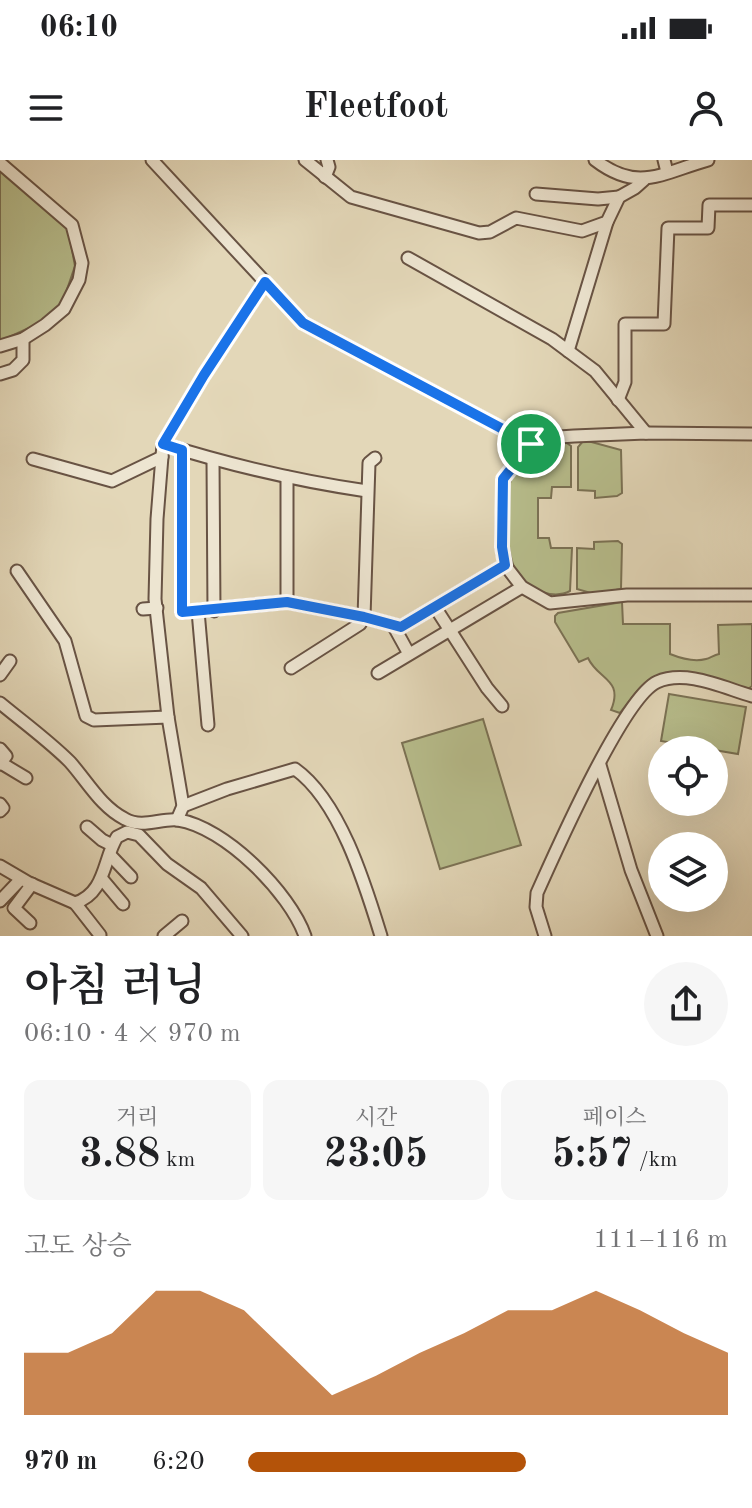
<!DOCTYPE html>
<html lang="ko">
<head>
<meta charset="utf-8">
<style>
  :root { --surface:#fff; --page:#f6f6f6; --text:#202124; --muted:#757577; --accent:#b45309 }
  body { margin:0; font-family:"Old Standard TT","Noto Serif KR",serif; background:var(--page); color:var(--text); height:100vh; display:flex; flex-direction:column; font-size:30px; white-space:nowrap }
  * { box-sizing:border-box; margin:0 }
  p { font-size:26px; color:var(--muted) }
  .icon { flex:none; width:44px; height:44px; fill:none; stroke:currentColor; stroke-width:2; stroke-linecap:round; stroke-linejoin:round }
  .map { position:relative; height:776px; overflow:hidden }
  .sheet { display:flex; flex-direction:column; background:var(--surface); flex:1 }
  .sheet>* { flex:none }
  .controls { position:absolute; left:648px; top:576px; display:grid; gap:16px }
  .controls a { display:grid; place-items:center; width:80px; height:80px; border-radius:50%; background:var(--surface); box-shadow:0 8px 32px #0002; font-size:40px }
  .pin { position:absolute; display:grid; place-items:center; width:68px; height:68px; color:#fff; margin:-34px; border:4px solid #fff; border-radius:50%; box-shadow:0 2px 8px #0007 }
  .round { display:grid; place-items:center; flex:none; width:84px; height:84px; border-radius:42px; background:var(--page) }
  .summary { display:flex; align-items:center; justify-content:space-between; height:136px; padding:0 24px }
  h1 { font-size:44px; font-weight:600; line-height:60px }
  .figures { display:grid; grid-template-columns:repeat(3,1fr); gap:12px; height:136px; padding:8px 24px }
  .figures div { display:grid; align-content:center; border-radius:16px; background:var(--page); text-align:center }
  .figures b { font-size:40px; font-weight:600 }
  .figures small { font-size:22px; font-weight:400 }
  .figures p { font-size:22px }
  .chart { height:224px; padding:16px 24px }
  .chart p { display:flex; justify-content:space-between }
  .chart svg { width:100%; height:144px; margin-top:8px; fill:var(--accent); opacity:.7 }
  ul { padding:0 24px; list-style:none; font-size:26px }
  li { display:grid; grid-template-columns:128px 96px 1fr; align-items:center; height:60px }
  li i { height:20px; border-radius:10px; background:var(--accent) }
  .status { display:flex; justify-content:space-between; align-items:center; height:56px; padding:0 40px; background:var(--surface); direction:ltr }
  .status svg { height:22px; fill:currentColor }
  header { display:flex; justify-content:space-between; align-items:center; height:104px; padding:0 24px; background:var(--surface); font-size:36px; font-weight:600 }
  .map>svg:first-child { display:block }
  .green { fill:#b7bd8c; stroke:#7b7255; stroke-width:2 }
  .lines { fill:none; stroke-linecap:round; stroke-linejoin:round }
  .minor-casing { stroke:#685344; stroke-width:15 }
  .minor { stroke:#ede5d1; stroke-width:11 }
  .route-casing { stroke:#fff; stroke-width:16 }
  .route { stroke:#1a73e8; stroke-width:10 }
</style>
</head>
<body>
<div class="status"><b>06:10</b><svg viewBox="0 0 49 12"><path d="M0 12V9h3v3zM5 12V6h3v6zM10 12V3h3v9zM15 12V0h3v12zM26 1h20v11H26zM47 4h2v5h-2z"/></svg></div>
<header><svg class="icon" aria-label="menu" viewBox="0 0 24 24"><path d="M4 6h16M4 12h16M4 18h16"/></svg>Fleetfoot<svg class="icon" aria-label="person" viewBox="0 0 24 24"><circle cx="12" cy="8" r="4"/><path d="M4 21q1-7 8-7t8 7"/></svg></header>
<div class="map">
<svg width="752" height="776" viewBox="0 0 752 776">
  <rect width="100%" height="100%" fill="#e3d7b8"/>
  <filter id="stains"><feTurbulence type="fractalNoise" baseFrequency=".0025" numOctaves="4"/><feColorMatrix values="0 0 0 0 .2 0 0 0 0 .09 0 0 0 0 .02 0 0 0 .5 -.17"/></filter>
  <radialGradient id="worn" r=".72"><stop offset=".6" stop-color="#630" stop-opacity="0"/><stop offset="1" stop-color="#630" stop-opacity=".3"/></radialGradient>
  <g class="green">
    <path d="M0 8 68 68 75 106 63 141 42 162 0 181Z"/>
    <path d="M584 280 621 290 622 333 617 336 595 338V331L578 330V287Z"/>
    <path d="M564 281 571 286V327H552L551 338H538V378H549L551 388H572L570 431C553 440 524 429 516 412 510 400 509 387 507 375 503 331 510 284 564 281Z"/>
    <path d="M618 381 622 384 621 429 594 434 577 429V388L594 389V382Z"/>
    <path d="M622 442 623 464H670V494C680 498 695 502 706 499 710 498 714 495 719 494L718 465 752 464V526L748 529C722 522 681 505 655 517 640 523 630 541 620 553L611 550C624 519 598 520 588 498L579 502 555 462V456L558 453Z"/>
    <path d="M669 534 746 547 738 594 661 581Z"/>
    <path d="M483 559 521 685 440 709 402 583Z"/>
  </g>
  <g class="lines">
    <defs>
      <g id="minor">
        <path d="M152 0 303 163 531 284"/>
        <path d="M305 0 351 37 479 73 490 72 516 58 582 71 607 62 619 37 635 28 644 20"/>
        <path d="M595 0C638 33 662 13 708 0"/>
        <path d="M664 0 667 12"/>
        <path d="M0 3 72 65 82 103 79 120 64 149 45 165 23 179 0 186"/>
        <path d="M325 17 329 7 327 0"/>
        <path d="M536 34 598 39 619 37"/>
        <path d="M408 98 552 179 595 211 646 273"/>
        <path d="M568 191 607 62"/>
        <path d="M0 214 13 210 23 200V179"/>
        <path d="M618 240 625 222V164H664L668 68H708L709 45H752"/>
        <path d="M752 274 646 273 574 276 545 278 531 284 503 319 502 387 505 405 522 427 550 443 627 435H752"/>
        <path d="M163 284C230 305 298 321 367 331"/>
        <path d="M182 290V452L287 442 364 457 401 467 505 405"/>
        <path d="M33 299 112 321 162 297"/>
        <path d="M213 300 214 451"/>
        <path d="M287 317V442"/>
        <path d="M17 411 65 481 86 556 94 560 168 557"/>
        <path d="M435 447 487 528 502 546"/>
        <path d="M143 449 157 448"/>
        <path d="M198 451 208 565"/>
        <path d="M393 465 409 494"/>
        <path d="M291 508 360 464 364 457 369 303 375 298"/>
        <path d="M378 513 522 427"/>
        <path d="M0 515 10 501"/>
        <path d="M0 543C23 562 49 581 70 602 87 621 101 647 125 659 143 669 160 658 178 660 225 667 290 733 305 776"/>
        <path d="M0 589 6 596 0 604"/>
        <path d="M1 603 26 618"/>
        <path d="M600 605 631 710 657 776"/>
        <path d="M0 644 3 648 0 651"/>
        <path d="M183 646 227 629 295 609C340 641 365 724 381 776"/>
        <path d="M177 660 183 646 168 557 155 439 157 359 163 284 204 215 265 122"/>
        <path d="M87 667 102 680 112 685"/>
        <path d="M110 695 131 717"/>
        <path d="M0 706 29 723 75 743C106 733 103 699 117 677L127 672 139 675 167 704 201 728 242 776"/>
        <path d="M102 719 123 744"/>
        <path d="M0 741 21 719"/>
        <path d="M75 743 100 775"/>
        <path d="M30 763 14 748 32 724"/>
        <path d="M164 776 182 761"/>
        <path d="M545 776 536 747 537 733C555 693 623 538 657 522 686 509 724 528 752 536"/>
      </g>
    </defs>
    <use href="#minor" class="minor-casing"/>
    <use href="#minor" class="minor"/>
  </g>
  <g class="lines">
    <defs>
      <path id="route" d="M265 122 303 163 531 284 503 319 502 387 505 405 401 467 364 457 287 442 182 452V290L163 284 204 215Z"/>
    </defs>
    <use href="#route" class="route-casing"/>
    <use href="#route" class="route"/>
  </g>
  <rect width="100%" height="100%" filter="url(#stains)"/>
  <rect width="100%" height="100%" fill="url(#worn)"/>
</svg>
<div class="controls">
<a><svg class="icon" aria-label="locate" viewBox="0 0 24 24"><circle cx="12" cy="12" r="6"/><path d="M12 2v4M12 18v4M2 12h4M18 12h4"/></svg></a>
<a><svg class="icon" aria-label="layers" viewBox="0 0 24 24"><path d="M12 4l9 5-9 5-9-5zM3 14l9 5 9-5"/></svg></a>
</div>
<div class="pin" style="left:531px;top:284px;background:#1e9e55"><svg class="icon" aria-label="arrive" viewBox="0 0 24 24"><path d="M6 21V4h12l-3 4 3 4H6"/></svg></div>
</div>
<section class="sheet">
<div class="summary"><div><h1>아침 러닝</h1><p>06:10 · 4 × 970 m</p></div><a class="round"><svg class="icon" aria-label="share" viewBox="0 0 24 24"><path d="M12 15V3M7 8l5-5 5 5M5 13v7h14v-7"/></svg></a></div>
<div class="figures">
<div><p>거리</p><b>3.88<small> km</small></b></div>
<div><p>시간</p><b>23:05</b></div>
<div><p>페이스</p><b>5:57<small> /km</small></b></div>
</div>
<div class="chart"><p><span>고도 상승</span>111–116 m</p>
<svg viewBox="0 0 160 44" preserveAspectRatio="none"><path d="M0 44V25L10 25L20 19L30 6L40 6L50 12L60 25L70 38L80 32L90 25L100 19L110 12L120 12L130 6L140 12L150 19L160 25V44z"/></svg>
</div>
<ul>
<li><b>970 m</b>6:20<i style="width:58%"></i></li>
</ul>
</section>
</body>
</html>
